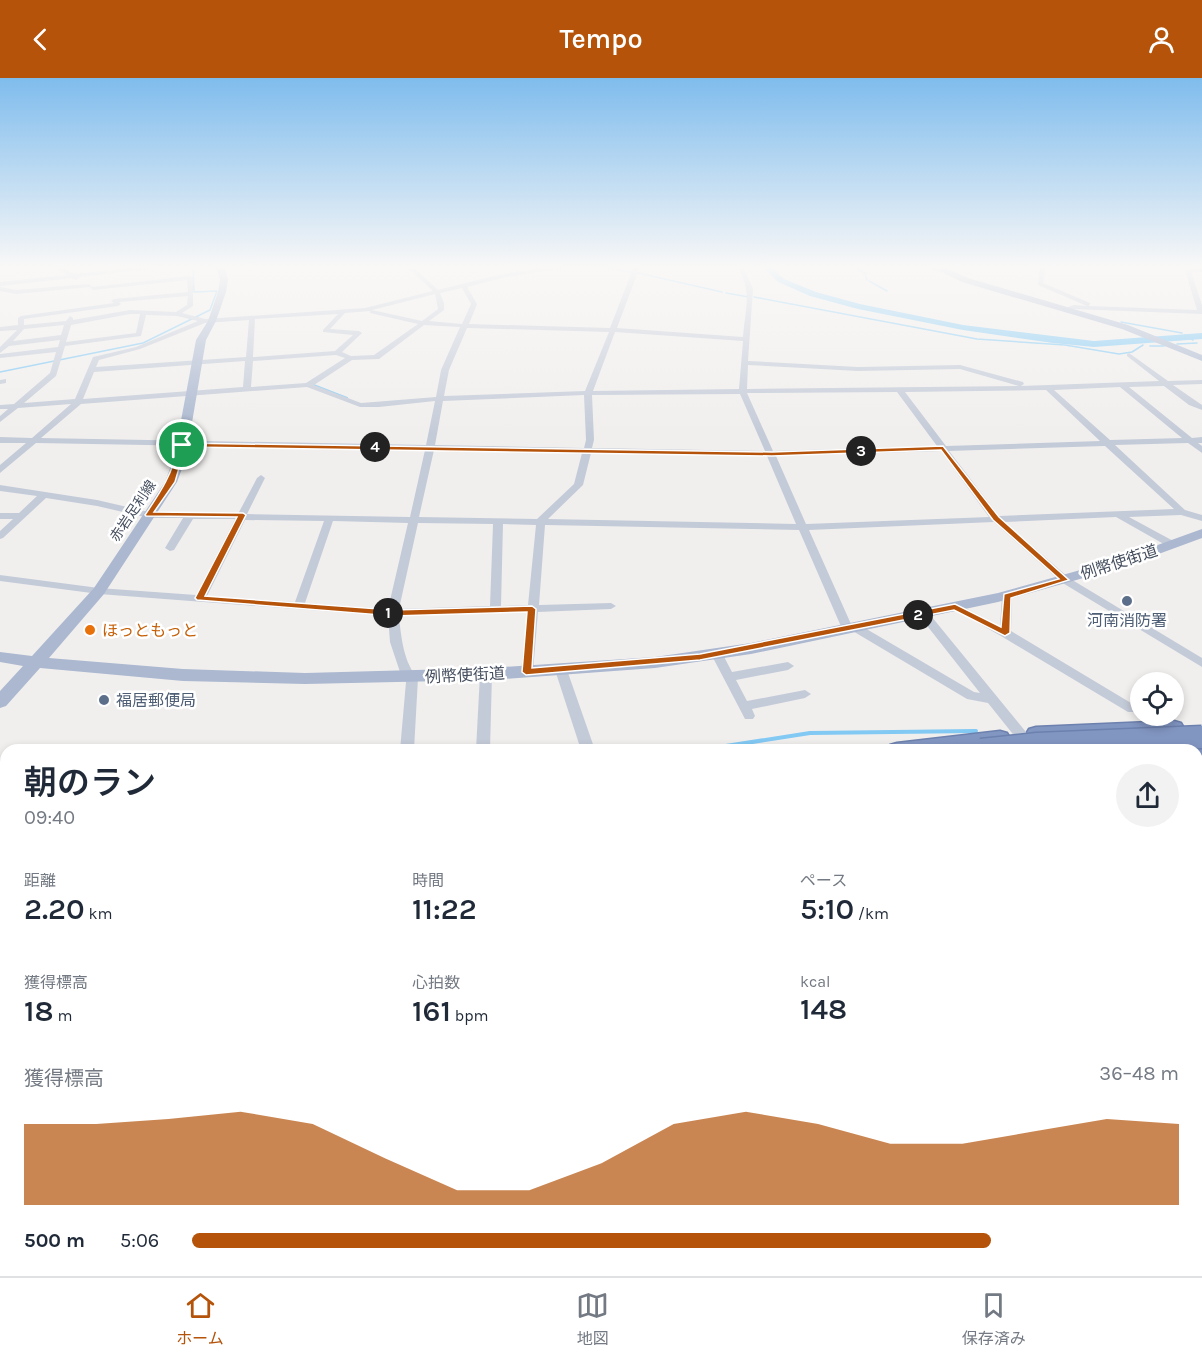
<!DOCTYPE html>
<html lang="ja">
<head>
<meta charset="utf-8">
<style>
  :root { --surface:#fff; --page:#f2f2f3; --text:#1f2937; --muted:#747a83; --line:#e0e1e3; --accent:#b45309 }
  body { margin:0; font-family:Karla,"Noto Sans JP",sans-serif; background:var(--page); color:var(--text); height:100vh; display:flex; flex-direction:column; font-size:22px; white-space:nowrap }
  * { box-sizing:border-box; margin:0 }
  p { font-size:20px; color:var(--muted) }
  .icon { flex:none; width:33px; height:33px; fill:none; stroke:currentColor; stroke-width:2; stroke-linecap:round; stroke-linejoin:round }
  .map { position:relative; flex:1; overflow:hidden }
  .side { position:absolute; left:0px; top:666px; width:1203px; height:532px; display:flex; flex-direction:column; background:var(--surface); border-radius:18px 18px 0 0; box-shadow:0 3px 9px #0003 }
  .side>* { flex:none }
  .tools { position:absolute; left:1130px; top:594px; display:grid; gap:12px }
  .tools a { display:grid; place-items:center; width:54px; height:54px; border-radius:50%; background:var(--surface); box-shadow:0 3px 9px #0003; font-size:30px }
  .pin { position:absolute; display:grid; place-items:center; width:51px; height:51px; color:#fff; margin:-26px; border:3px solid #fff; border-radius:50%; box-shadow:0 2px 6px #0007 }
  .km { position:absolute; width:30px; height:30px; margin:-15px; border-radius:50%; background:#222; color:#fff; font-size:16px; line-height:30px; text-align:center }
  .round { display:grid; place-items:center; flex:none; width:63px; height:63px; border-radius:32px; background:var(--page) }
  .overview { display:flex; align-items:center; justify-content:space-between; height:102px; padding:0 24px }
  h1 { font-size:33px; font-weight:600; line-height:45px }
  .stats { display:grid; grid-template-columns:repeat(3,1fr); gap:9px; height:102px; padding:6px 24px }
  .stats div { display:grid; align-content:center }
  .stats b { font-size:30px; font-weight:600 }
  .stats small { font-size:16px; font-weight:400 }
  .stats p { font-size:16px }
  .chart { height:168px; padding:12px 24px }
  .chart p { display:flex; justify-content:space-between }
  .chart svg { width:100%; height:108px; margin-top:6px; fill:var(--accent); opacity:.7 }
  ul { padding:0 24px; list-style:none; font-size:20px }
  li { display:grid; grid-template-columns:96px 72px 1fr; align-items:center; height:45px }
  li i { height:15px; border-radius:8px; background:var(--accent) }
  header { display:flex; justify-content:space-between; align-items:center; height:78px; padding:0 24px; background:var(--accent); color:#fff; font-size:27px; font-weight:600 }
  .menu { display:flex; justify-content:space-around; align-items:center; height:84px; border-top:2px solid var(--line); background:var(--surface); font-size:16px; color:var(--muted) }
  .menu a { display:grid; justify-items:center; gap:3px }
  .menu .selected { color:var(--accent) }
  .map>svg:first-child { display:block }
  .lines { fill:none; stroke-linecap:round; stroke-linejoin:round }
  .stream-far2 { stroke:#82c9f4; stroke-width:1.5 }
  .stream-far1 { stroke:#82c9f4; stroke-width:2 }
  .stream { stroke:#82c9f4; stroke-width:4 }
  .river { fill:#82c9f4; fill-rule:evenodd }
  .highway-casing { stroke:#6d81ae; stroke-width:3 }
  .minor { fill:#c4cbd8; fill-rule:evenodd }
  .major { fill:#abb8d0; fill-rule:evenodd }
  .highway { fill:#8296c2; fill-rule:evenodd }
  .highway-bridge-casing { stroke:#6d81ae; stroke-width:25; stroke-linecap:butt }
  .highway-bridge { stroke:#8296c2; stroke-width:22 }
  .route { fill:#b45309; stroke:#fff; stroke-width:1.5; fill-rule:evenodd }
  .service-dot { fill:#5c6f8a; stroke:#fff; stroke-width:2 }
  .food-dot { fill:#e8710a; stroke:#fff; stroke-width:2 }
  .labels { text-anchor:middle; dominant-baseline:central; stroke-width:5; stroke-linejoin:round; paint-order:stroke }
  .far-street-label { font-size:14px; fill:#454e5e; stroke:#fff }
  .street-label { font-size:16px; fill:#454e5e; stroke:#fff }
  .service-label { font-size:16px; fill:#4e5e75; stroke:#fff }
  .food-label { font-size:16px; fill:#c56008; stroke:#fff; text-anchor:start }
</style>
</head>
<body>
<header><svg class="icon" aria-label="back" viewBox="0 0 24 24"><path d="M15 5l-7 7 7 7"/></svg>Tempo<svg class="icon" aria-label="person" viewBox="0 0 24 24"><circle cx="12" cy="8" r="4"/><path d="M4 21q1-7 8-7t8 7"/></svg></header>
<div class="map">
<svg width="1202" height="1198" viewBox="0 0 1202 1198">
  <rect width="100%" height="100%" fill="#f1efee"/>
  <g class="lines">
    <g class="stream-far2">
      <path d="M602 188 634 195"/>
      <path d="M856 190 865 195 867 202"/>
      <path d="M638 195 722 214"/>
      <path d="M869 203 887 213"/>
      <path d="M726 215 749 219"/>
      <path d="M754 219 977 261 1065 267 1119 276 1132 274 1143 267"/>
      <path d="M1121 244 1182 255"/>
      <path d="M1185 257 1193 262"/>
      <path d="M1177 266 1197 265"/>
      <path d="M1150 268H1164"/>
      <path d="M0 294 143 265 210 232 217 213 194 214 193 188"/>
    </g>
    <path class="stream-far1" d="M311 306 347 320"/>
    <g class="stream">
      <path d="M700 672 810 655 976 653"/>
      <path d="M0 698 6 700"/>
    </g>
    <path class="river" d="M762 188H771L784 201 816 214 860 226 963 247 1094 263 1202 255V261L1094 269 1053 265 963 252 858 231 810 218 778 204Z"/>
    <defs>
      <g id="highway">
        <path d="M1174 643 1181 645 1184 650 1181 655 1174 657 1036 663 1029 661 1026 656 1029 651 1036 649Z"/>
        <path d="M1000 653 1007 655 1010 660 1007 665C969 677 926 672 887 672L890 667 897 665Z"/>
        <path d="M1202 671V687H1197V672H1195Z"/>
        <path d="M6 849V887L0 890V850Z"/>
        <path d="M1197 869 1202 871V899L1197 897Z"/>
      </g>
    </defs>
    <use href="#highway" class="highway-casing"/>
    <g class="minor">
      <path d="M54 188H61L74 196 152 188H172L79 199 76 202 72 200 0 208V204L67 197Z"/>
      <path d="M406 188H412L438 212C483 201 528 188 575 188L506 199 467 209 477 226 469 246 610 250 634 188H640L617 250 743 259C745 231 753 213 737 188H743L753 211 748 283 858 289 960 287 1023 304 1024 306 1021 308 1159 303 1127 278V276L1129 275 1168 303 1202 302V306L1173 307 1202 327V332L1189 327 1164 308 1129 309 1192 360 1202 359V365H1198L1202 368V375L1188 365 1115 367 1185 432 1202 437V443L1181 437 1129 439 1177 465V469H1169L1116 439 1005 444 1069 500 1202 580V589L1061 504 994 444 809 452 851 546H858L974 614 980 615 917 535 923 531 927 533 1026 654 1027 657 1026 660H1016L988 625 967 621 851 552 843 553 799 452 545 447 539 527 611 525 616 528 611 531 538 534 533 594 527 598 521 594 527 534 399 538C401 559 404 586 418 600L414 672H400L406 604 402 600 390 564 388 538 99 516 0 503V497L99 510 196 517 235 441H193L174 472 170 473 165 470 183 440H149L97 428 46 420 3 460 0 461V453L13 441H0V435H19L37 418 0 413V407L97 422 149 434 238 436 257 400 261 397 265 400 247 436 410 439 425 372 36 365 0 395V387L26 365H0V359L32 360 71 326 18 330 0 344V338L8 331H0V327L14 326 50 295 56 274 0 280V276L58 269 60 262 9 268 0 275V269L17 252 0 253V249L18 247V240L21 238 114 225 111 223 114 221 188 214 187 202 93 212 90 209 16 216 0 213V209L16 212 89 206 92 209 190 198 193 200V228L182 235 205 241 365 230 433 213ZM462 210 471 226 462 246 429 243 444 232V225L440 215ZM435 216 438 231 422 243 372 232ZM188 218 187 227 176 234 130 232 73 242V240L70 238 66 243 24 247V241L118 228 121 226 119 224ZM370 233V235L418 246 374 277 351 278 342 274 362 255 359 253 330 251 345 235ZM130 236H140L136 255 66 264 71 247ZM338 236 323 252V254L353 257 335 273 253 279 255 241ZM146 237 177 238 198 243 136 269 93 279 75 321 24 325 56 298 65 268 141 258ZM249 242 246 279 96 289 99 282 140 271 205 245ZM64 247 61 257 13 263 24 251ZM424 247 460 249 441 292 436 319 361 325 314 307 352 282 379 281ZM467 250H469L609 254 585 313 444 318 449 292ZM615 254 743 263 739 311 593 313ZM336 277 345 280 306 305 251 309 253 283ZM245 283 243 309 83 321 94 294ZM748 287 858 293 960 291 1019 308 747 311ZM307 309 360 329H379L435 323 426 367 41 360 81 326ZM1120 309 1182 360 1110 362 1054 312ZM1046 312 1100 363 946 368 905 314ZM897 314 937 368 773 373 747 315ZM740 316 765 373 592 370 594 362 592 317ZM584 317 586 362 584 370 435 367 443 323ZM1105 368 1174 431 999 438 949 373ZM434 372 582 375 574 406 537 441 419 439ZM941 373 989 439 806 446 776 378ZM591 375 767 378 796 446 548 441 583 407ZM245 442 324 443 295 524 207 518ZM333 443 408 445 388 531 305 525ZM418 445 493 446 490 528 399 531ZM503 446 536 447 528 527 501 528Z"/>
      <path d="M917 188H929L943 192 940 194Z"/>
      <path d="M1040 188H1046L1043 205 1090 225 1089 228 1197 232 1185 192 1202 190V194H1191L1202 227V236L1074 231 1065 232V230L1074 227 1087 228 1038 207Z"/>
      <path d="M6 301V305L0 306V302Z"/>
      <path d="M1007 515 1012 518 1011 553 1136 628 1138 631 1136 634H1128L1001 558 950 529 955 526 959 527 1000 548 1002 518Z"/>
      <path d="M717 572 721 573 732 594 788 584 794 588 788 592 736 602 747 623 805 612 811 616 805 620 752 631 755 638 753 641H745L711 576Z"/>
      <path d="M561 588 567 592 595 672H581L555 592Z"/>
      <path d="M486 592 492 596 490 672H476L480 596Z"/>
      <rect x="0" y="734" width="6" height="12"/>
      <path d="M1197 740 1202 742V755L1197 753Z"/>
      <path d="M1202 802V817L1197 819V804Z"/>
      <path d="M0 935 6 936V954L0 953Z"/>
      <path d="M6 1074V1100L0 1103V1077Z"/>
      <path d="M321 1192H342L341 1198H319Z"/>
      <path d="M405 1192H441L444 1198H407Z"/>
      <rect x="473" y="1192" width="22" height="6"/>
      <path d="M898 1192H928L931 1198H900Z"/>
    </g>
    <g class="major">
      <path d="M216 188H224L228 202 226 214 216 243 206 262 186 380 177 404 104 516 49 580 183 591 305 595 489 590 655 579 751 565 998 515 1116 482 1202 451V460L1126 488 998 524 751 576 655 590 489 602 305 606 183 603 40 590 6 628 0 630V613L23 588 0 584V574L32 578 94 510 165 404 174 380 196 262 208 243 218 214 220 202Z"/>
      <path d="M930 188H941L968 200 1128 247 1202 277V283L1122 251 962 204Z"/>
    </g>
    <use href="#highway" class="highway"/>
    <defs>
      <path id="highway-bridge" d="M981 672 1037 666 1202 659"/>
    </defs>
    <use href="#highway-bridge" class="highway-bridge-casing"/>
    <use href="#highway-bridge" class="highway-bridge"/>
  </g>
  <linearGradient id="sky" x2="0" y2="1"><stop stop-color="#7fbced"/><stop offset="0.53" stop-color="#f9f8f7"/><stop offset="1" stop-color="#f9f8f7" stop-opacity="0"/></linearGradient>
  <rect width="1202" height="356" fill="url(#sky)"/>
  <path class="route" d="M182 365 772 374 943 368 999 439 1069 502 1011 520 1010 555 1005 558 954 532 700 582 526 597 522 594 527 534 393 538 197 522 195 520 237 439 146 438 145 437C162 412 172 396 179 367ZM185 369 772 378 941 372 993 442 1059 501 1004 516 1001 549 955 526 700 576 532 590 536 531 532 528 393 532 205 518 246 437 243 435 154 434 175 404Z"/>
  <g class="service-dot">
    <circle cx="1127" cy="523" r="6"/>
    <circle cx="104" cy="622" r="6"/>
  </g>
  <circle class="food-dot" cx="90" cy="552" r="6"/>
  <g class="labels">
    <g class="far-street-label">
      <text transform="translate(133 433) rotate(-56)">赤岩足利線</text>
    </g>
    <g class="street-label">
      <text transform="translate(1119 484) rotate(-18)">例幣使街道</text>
      <text transform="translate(465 597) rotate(-3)">例幣使街道</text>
    </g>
    <g class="service-label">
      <text x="1127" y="542">河南消防署</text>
      <text x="116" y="622" text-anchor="start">福居郵便局</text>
    </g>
    <g class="food-label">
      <text x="102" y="552">ほっともっと</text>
    </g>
  </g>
</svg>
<div class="tools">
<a><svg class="icon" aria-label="locate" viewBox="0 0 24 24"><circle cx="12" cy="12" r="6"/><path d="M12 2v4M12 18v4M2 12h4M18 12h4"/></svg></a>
</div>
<div class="pin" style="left:182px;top:367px;background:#1e9e55"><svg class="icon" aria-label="arrive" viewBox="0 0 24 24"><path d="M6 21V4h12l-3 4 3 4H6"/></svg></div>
<b class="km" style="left:388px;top:535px">1</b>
<b class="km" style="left:918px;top:537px">2</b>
<b class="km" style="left:861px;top:373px">3</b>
<b class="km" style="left:375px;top:369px">4</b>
<section class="side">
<div class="overview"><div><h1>朝のラン</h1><p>09:40</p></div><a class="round"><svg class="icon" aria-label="share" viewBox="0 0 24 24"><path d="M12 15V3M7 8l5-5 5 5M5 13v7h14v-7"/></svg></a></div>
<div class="stats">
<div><p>距離</p><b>2.20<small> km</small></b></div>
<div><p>時間</p><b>11:22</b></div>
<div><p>ペース</p><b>5:10<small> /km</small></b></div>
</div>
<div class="stats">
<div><p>獲得標高</p><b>18<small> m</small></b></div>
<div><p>心拍数</p><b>161<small> bpm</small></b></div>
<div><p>kcal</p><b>148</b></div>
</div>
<div class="chart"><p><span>獲得標高</span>36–48 m</p>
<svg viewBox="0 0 160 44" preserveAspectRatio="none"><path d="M0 44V11L10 11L20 9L30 6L40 11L50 25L60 38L70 38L80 27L90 11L100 6L110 11L120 19L130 19L140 14L150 9L160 11V44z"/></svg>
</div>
<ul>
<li><b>500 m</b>5:06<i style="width:81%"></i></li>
</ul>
</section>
</div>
<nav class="menu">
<a class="selected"><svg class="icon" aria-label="home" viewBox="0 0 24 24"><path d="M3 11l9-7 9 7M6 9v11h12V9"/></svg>ホーム</a>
<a><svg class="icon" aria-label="map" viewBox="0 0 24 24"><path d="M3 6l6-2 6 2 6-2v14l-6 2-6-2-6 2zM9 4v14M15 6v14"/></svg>地図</a>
<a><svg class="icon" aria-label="saved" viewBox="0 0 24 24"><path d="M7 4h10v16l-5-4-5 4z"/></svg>保存済み</a>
</nav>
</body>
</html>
